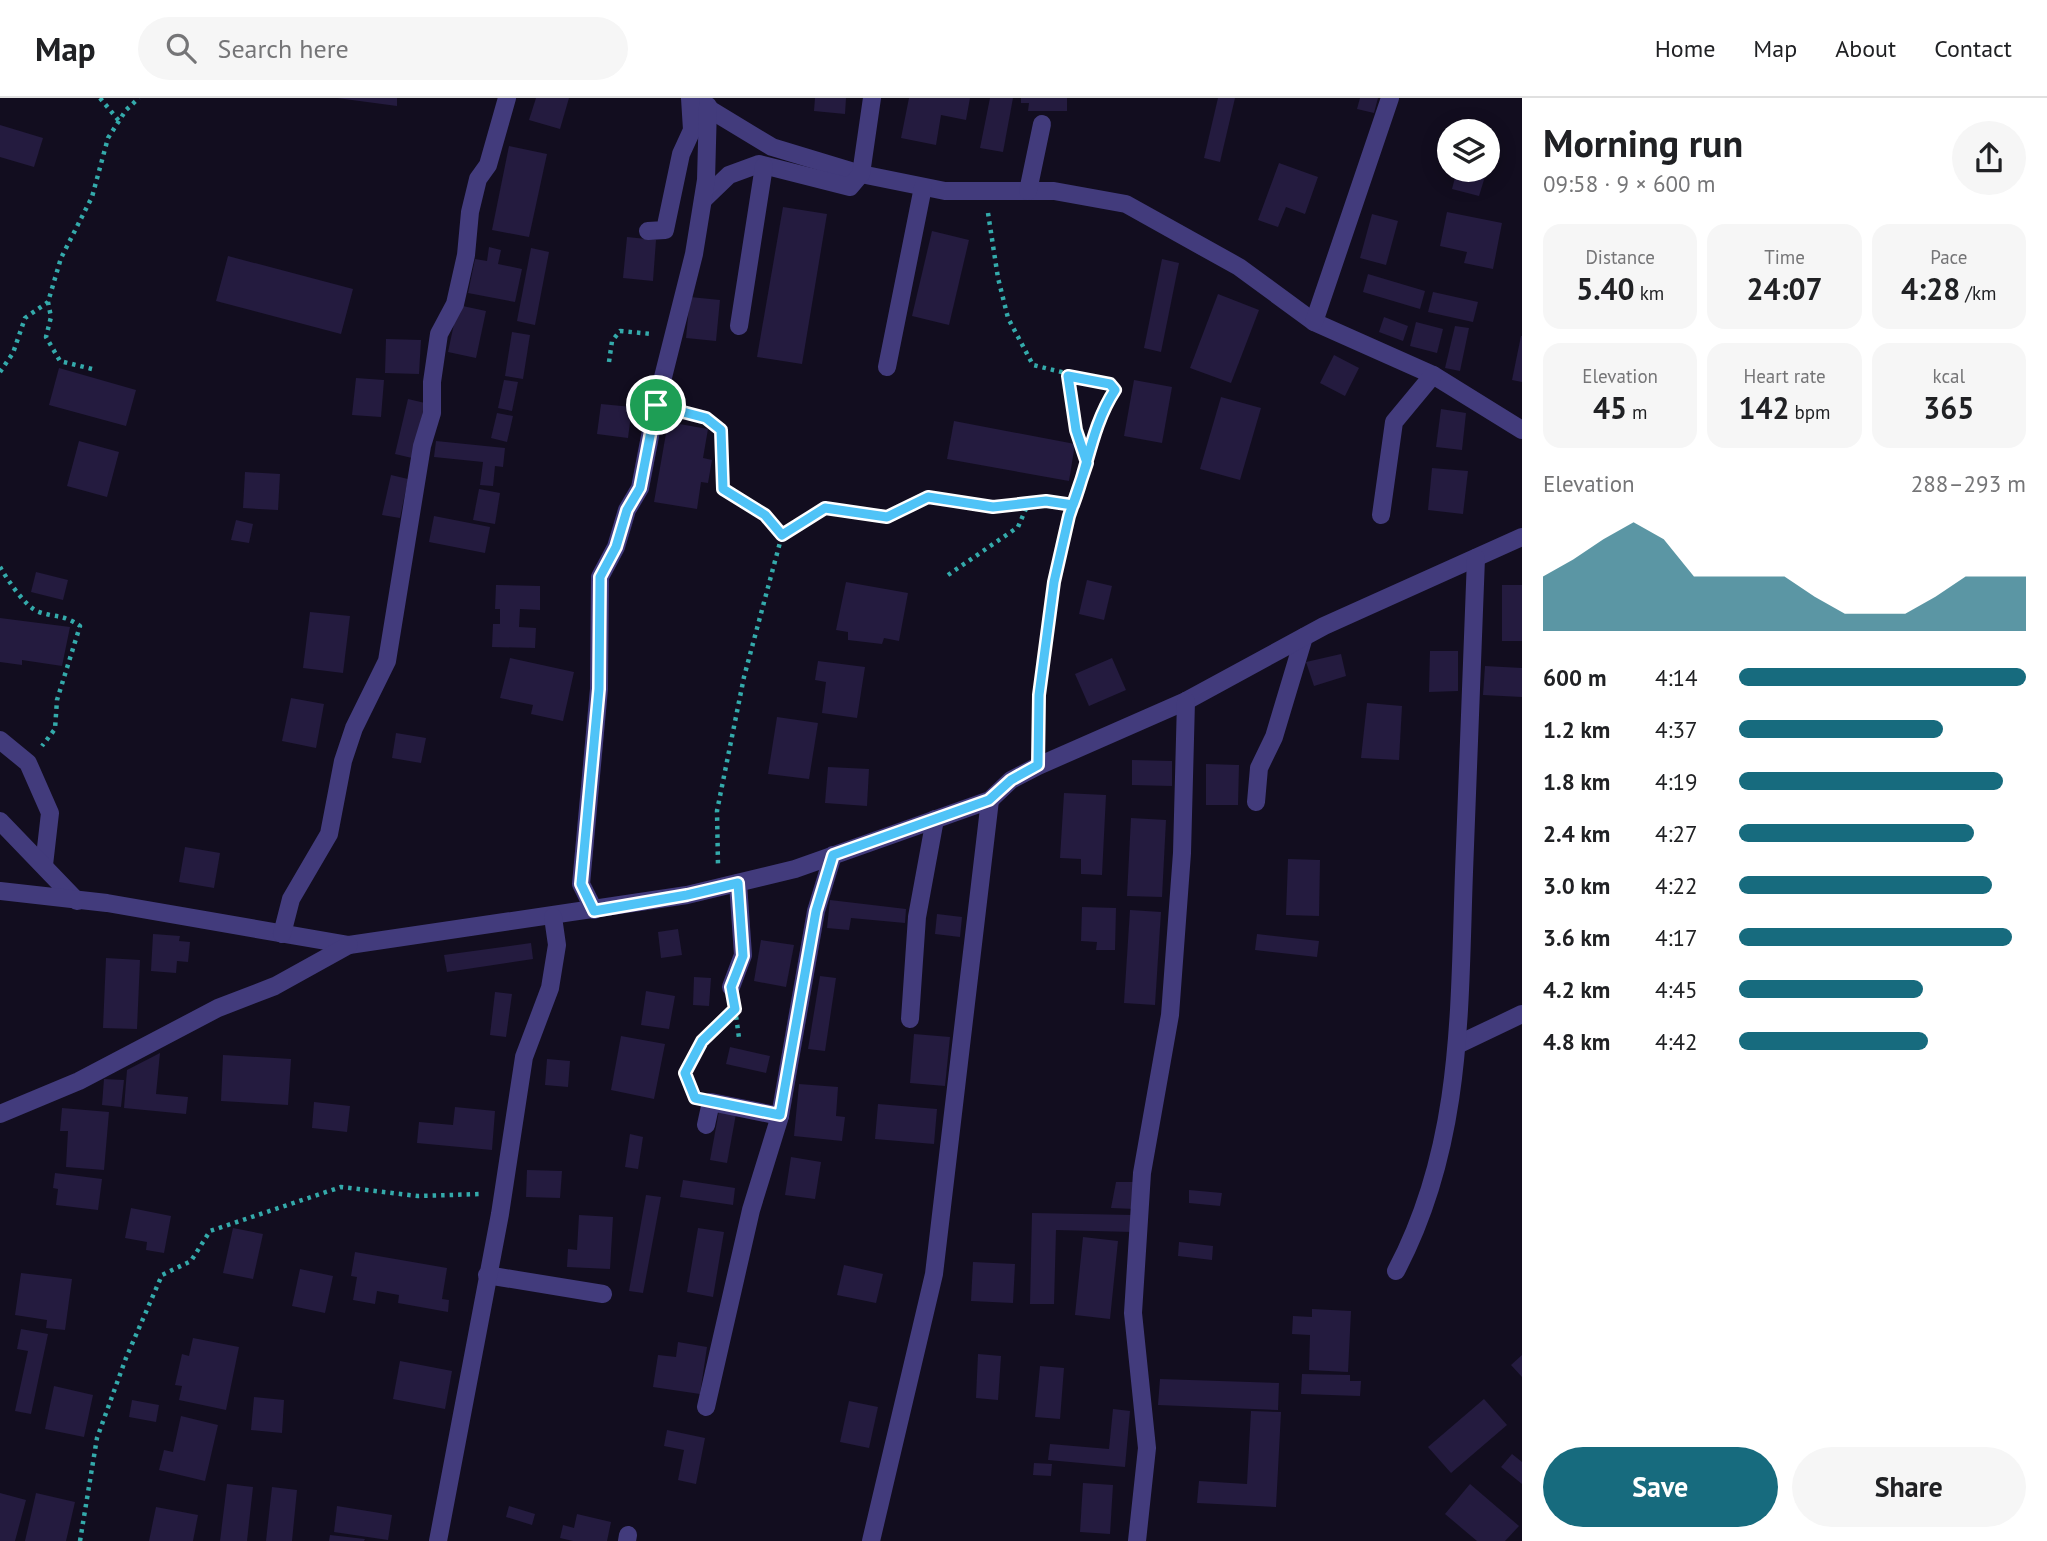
<!DOCTYPE html>
<html lang="en">
<head>
<meta charset="utf-8">
<style>
  :root { --surface:#fff; --page:#f6f6f6; --text:#202124; --muted:#757577; --line:#e0e0e0; --accent:#176b7e }
  body { margin:0; font-family:"PT Sans",sans-serif; background:var(--page); color:var(--text); height:100vh; display:flex; flex-direction:column; font-size:26px; white-space:nowrap }
  * { box-sizing:border-box; margin:0 }
  p { font-size:23px; color:var(--muted) }
  .icon { flex:none; width:38px; height:38px; fill:none; stroke:currentColor; stroke-width:2; stroke-linecap:round; stroke-linejoin:round }
  .map { position:relative; flex:1; overflow:hidden }
  .panel { display:flex; flex-direction:column; background:var(--surface); width:525px }
  .panel>* { flex:none }
  .tools { position:absolute; left:1437px; top:21px; display:grid; gap:14px }
  .tools a { display:grid; place-items:center; width:63px; height:63px; border-radius:50%; background:var(--surface); box-shadow:0 4px 18px #0003; font-size:35px }
  .pin { position:absolute; display:grid; place-items:center; width:60px; height:60px; color:#fff; margin:-30px; border:4px solid #fff; border-radius:50%; box-shadow:0 2px 7px #0007 }
  .round { display:grid; place-items:center; flex:none; width:74px; height:74px; border-radius:37px; background:var(--page) }
  .overview { display:flex; align-items:center; justify-content:space-between; height:119px; padding:0 21px }
  h1 { font-size:38px; font-weight:800; line-height:52px }
  .metrics { display:grid; grid-template-columns:repeat(3,1fr); gap:10px; height:119px; padding:7px 21px }
  .metrics div { display:grid; align-content:center; border-radius:18px; background:var(--page); text-align:center }
  .metrics b { font-size:30px; font-weight:800 }
  .metrics small { font-size:19px; font-weight:400 }
  .metrics p { font-size:19px }
  .chart { height:196px; padding:14px 21px }
  .chart p { display:flex; justify-content:space-between }
  .chart svg { width:100%; height:126px; margin-top:7px; fill:var(--accent); opacity:.7 }
  .action { display:flex; gap:14px; margin-top:auto; padding:14px 21px }
  .action a { flex:1; height:80px; border-radius:42px; background:var(--accent); color:#fff; font-size:28px; font-weight:800; line-height:80px; text-align:center }
  .action a+a { background:var(--page); color:var(--text) }
  ul { padding:0 21px; list-style:none; font-size:23px }
  li { display:grid; grid-template-columns:112px 84px 1fr; align-items:center; height:52px }
  li i { height:18px; border-radius:9px; background:var(--accent) }
  header { display:flex; align-items:center; gap:42px; box-sizing:border-box; height:98px; padding:0 35px; background:var(--surface); border-bottom:2px solid var(--line) }
  header strong { font-size:33px }
  nav { display:flex; gap:38px; margin-inline-start:auto; font-size:24px }
  .search { width:490px; height:63px; background:var(--page); display:flex; align-items:center; gap:18px; box-sizing:border-box; padding:0 24px; border-radius:38px; color:var(--muted); font-size:26px }
  main { display:flex; flex:1; min-height:0 }
  .map>svg:first-child { display:block }
  .building { fill:#241b3f }
  .lines { fill:none; stroke-linecap:round; stroke-linejoin:round }
  .path { stroke:#34aaab; stroke-width:4.5; stroke-dasharray:3.5 5; stroke-linecap:butt }
  .street { stroke:#423b7c; stroke-width:18 }
  .route-casing { stroke:#fff; stroke-width:14 }
  .route { stroke:#4fc3f7; stroke-width:9 }
</style>
</head>
<body>
<header>
<strong>Map</strong>
<div class="search"><svg class="icon" aria-label="search" viewBox="0 0 24 24"><circle cx="10" cy="10" r="6"/><path d="M15 15l6 6"/></svg>Search here</div>
<nav><a>Home</a><a>Map</a><a>About</a><a>Contact</a></nav>
</header>
<main>
<div class="map">
<svg width="1522" height="1443" viewBox="0 0 1522 1443">
  <rect width="100%" height="100%" fill="#120d1f"/>
  <g class="building">
    <path d="M337 0H397V8Z"/>
    <path d="M536 0H569L560 31 529 22Z"/>
    <path d="M815 0H846L845 16 814 13Z"/>
    <path d="M909 0H970L966 22 941 17 936 47 901 40Z"/>
    <path d="M990 0H1013L1003 54 980 50Z"/>
    <path d="M1021 0H1067V13H1028L1029 5H1021Z"/>
    <path d="M1218 0H1235L1220 64 1204 60Z"/>
    <path d="M1360 0H1378L1374 15 1357 11Z"/>
    <path d="M0 27 43 40 34 69 0 59Z"/>
    <path d="M509 48 547 56 529 139 492 132Z"/>
    <path d="M1279 65 1318 79 1305 116 1286 109 1278 129 1258 122Z"/>
    <path d="M1457 72H1487L1479 98 1452 91Z"/>
    <path d="M783 109 827 116 802 266 757 259Z"/>
    <path d="M1447 114 1502 125 1493 171 1464 165 1467 154 1440 148Z"/>
    <path d="M1372 116 1398 123 1386 167 1360 160Z"/>
    <path d="M932 133 969 142 949 227 912 218Z"/>
    <path d="M627 139 656 142 653 183 623 180Z"/>
    <path d="M489 149 501 152 498 166 522 171 515 204 468 195 475 161 487 163Z"/>
    <path d="M531 150 549 154 535 227 517 223Z"/>
    <path d="M228 158 353 191 341 236 216 203Z"/>
    <path d="M1162 161 1179 165 1161 254 1144 250Z"/>
    <path d="M1368 176 1425 193 1420 211 1363 194Z"/>
    <path d="M1433 194 1478 204 1473 224 1428 214Z"/>
    <path d="M1218 196 1259 212 1231 285 1190 270Z"/>
    <path d="M690 199 720 202 716 243 686 240Z"/>
    <path d="M458 207 486 213 476 260 448 254Z"/>
    <path d="M1384 219 1408 228 1403 243 1379 234Z"/>
    <path d="M1416 224 1443 231 1437 255 1410 248Z"/>
    <path d="M1455 228 1469 230 1460 273 1445 270Z"/>
    <path d="M512 234 530 237 523 281 505 278Z"/>
    <path d="M1521 238H1522V284L1512 282Z"/>
    <path d="M386 241 421 242 419 276 385 275Z"/>
    <path d="M1334 257 1359 270 1345 298 1320 285Z"/>
    <path d="M59 270 136 292 126 328 49 307Z"/>
    <path d="M356 280 384 282 381 319 352 317Z"/>
    <path d="M504 282 518 284 512 313 498 310Z"/>
    <path d="M1134 282 1172 289 1162 345 1124 338Z"/>
    <path d="M1221 299 1261 310 1240 382 1200 371Z"/>
    <path d="M408 301 425 305 412 360 395 356Z"/>
    <path d="M601 306 632 309 628 340 597 336Z"/>
    <path d="M1441 311 1466 315 1462 352 1436 349Z"/>
    <path d="M497 315 513 318 507 344 491 340Z"/>
    <path d="M954 323 1075 346 1069 383 947 361Z"/>
    <path d="M668 324 708 331 703 360 712 362 708 385 701 384 697 411 654 404Z"/>
    <path d="M79 343 119 354 107 399 67 388Z"/>
    <path d="M436 343 505 350 503 369 495 368 493 388 480 387 483 364 434 359Z"/>
    <path d="M1432 370 1468 373 1463 416 1428 412Z"/>
    <path d="M245 374 280 376 278 412 243 410Z"/>
    <path d="M391 377 408 381 400 420 382 417Z"/>
    <path d="M479 391 500 395 495 426 473 422Z"/>
    <path d="M434 418 490 429 485 455 429 444Z"/>
    <path d="M236 422 253 426 249 445 231 442Z"/>
    <path d="M36 474 68 482 63 502 31 494Z"/>
    <path d="M1087 482 1112 488 1104 522 1079 516Z"/>
    <path d="M846 484 908 495 899 543 884 540 882 546 848 542V534L836 532Z"/>
    <path d="M496 487 540 488V512L520 511 519 529 536 530 535 550 492 549 493 526H500V511H495Z"/>
    <rect x="1502" y="487" width="20" height="56"/>
    <path d="M310 514 350 518 343 575 303 570Z"/>
    <path d="M0 520 70 529 62 568 22 562V567L0 564Z"/>
    <path d="M1430 553H1458V593L1429 594Z"/>
    <path d="M1341 556 1346 578 1314 588 1306 564Z"/>
    <path d="M510 560 574 574 563 623 531 616 533 607 500 600Z"/>
    <path d="M1112 560 1126 592 1089 608 1075 576Z"/>
    <path d="M818 563 865 569 857 620 822 615 826 584 815 582Z"/>
    <path d="M1485 568 1522 570V599L1483 597Z"/>
    <path d="M291 600 324 606 316 650 282 643Z"/>
    <path d="M1367 605 1402 608 1399 662 1361 660Z"/>
    <path d="M777 619 818 625 809 681 768 676Z"/>
    <path d="M396 635 426 640 421 665 392 660Z"/>
    <path d="M1132 662 1172 663V688L1132 687Z"/>
    <path d="M1206 666 1239 667 1238 707H1206Z"/>
    <path d="M828 669 869 671 867 708 825 705Z"/>
    <path d="M1064 695 1106 697 1102 777 1081 776V761L1060 760Z"/>
    <path d="M1131 720 1166 722 1162 799 1127 798Z"/>
    <path d="M185 749 220 755 214 790 179 784Z"/>
    <path d="M1288 761 1320 762 1319 818 1286 817Z"/>
    <path d="M830 802 906 811 905 825 851 820 849 832 827 830Z"/>
    <path d="M1082 809 1116 810 1115 852H1096L1097 844 1081 843Z"/>
    <path d="M1130 812 1161 814 1155 907 1124 905Z"/>
    <path d="M937 816 962 819 960 839 935 836Z"/>
    <path d="M678 831 682 857 661 860 658 834Z"/>
    <path d="M153 836 180 838 179 843 190 844 188 864 177 863 176 875 151 873Z"/>
    <path d="M1257 836 1319 843 1317 859 1255 852Z"/>
    <path d="M761 842 794 847 786 889 754 883Z"/>
    <path d="M531 845 533 861 447 874 444 857Z"/>
    <path d="M106 860 140 862 137 931 103 930Z"/>
    <path d="M820 878 836 880 825 953 808 951Z"/>
    <path d="M694 879 711 880 709 908 693 907Z"/>
    <path d="M646 893 675 898 669 931 641 927Z"/>
    <path d="M495 894 512 896 506 939 490 937Z"/>
    <path d="M914 936 950 939 945 988 910 985Z"/>
    <path d="M621 938 665 946 654 1001 611 992Z"/>
    <path d="M730 949 770 958 766 975 726 966Z"/>
    <path d="M160 955 156 996 188 999 186 1016 124 1010 127 972Z"/>
    <path d="M223 957 291 961 288 1007 221 1003Z"/>
    <path d="M547 961 570 963 568 989 545 987Z"/>
    <path d="M104 981 124 982 121 1009 102 1007Z"/>
    <path d="M799 986 838 989 836 1018 845 1019 842 1043 794 1038Z"/>
    <path d="M314 1004 350 1008 347 1034 312 1030Z"/>
    <path d="M878 1006 937 1011 934 1046 875 1041Z"/>
    <path d="M455 1009 495 1013 492 1052 417 1045 419 1024 453 1027Z"/>
    <path d="M62 1010 109 1014 104 1072 66 1069 68 1033H60Z"/>
    <path d="M719 1013 736 1016 727 1065 710 1062Z"/>
    <path d="M630 1036 643 1039 638 1071 625 1069Z"/>
    <path d="M791 1059 821 1064 815 1101 785 1097Z"/>
    <path d="M527 1072 562 1073 560 1100 526 1099Z"/>
    <path d="M55 1075 102 1081 98 1112 56 1107 58 1091 53 1090Z"/>
    <path d="M683 1082 735 1090 733 1107 680 1099Z"/>
    <path d="M1116 1084H1136L1135 1111 1111 1110Z"/>
    <path d="M1189 1092 1222 1095 1220 1108 1189 1105Z"/>
    <path d="M646 1097 661 1099 643 1195 629 1193Z"/>
    <path d="M131 1110 171 1118 164 1155 146 1152 147 1144 125 1140Z"/>
    <path d="M1032 1115 1133 1117V1134L1056 1132 1054 1206H1030Z"/>
    <path d="M579 1117 613 1119 610 1171 567 1169 568 1151 577 1152Z"/>
    <path d="M233 1130 263 1136 253 1181 223 1175Z"/>
    <path d="M698 1130 724 1134 713 1199 687 1194Z"/>
    <path d="M1083 1139 1118 1143 1110 1221 1075 1217Z"/>
    <path d="M1179 1144 1213 1148 1212 1162 1178 1158Z"/>
    <path d="M355 1154 447 1170 442 1201 449 1202 448 1214 398 1205 399 1197 377 1193 375 1206 353 1202 357 1179 351 1178Z"/>
    <path d="M973 1164 1015 1166 1013 1205 971 1203Z"/>
    <path d="M844 1167 883 1176 876 1205 837 1197Z"/>
    <path d="M300 1171 333 1178 325 1215 292 1208Z"/>
    <path d="M21 1175 72 1181 65 1232 46 1230 47 1222 15 1217Z"/>
    <path d="M1312 1211 1351 1213 1348 1274 1309 1272 1310 1237 1292 1236 1293 1218 1312 1219Z"/>
    <path d="M21 1231 48 1236 31 1316 15 1313 28 1253 17 1251Z"/>
    <path d="M193 1240 239 1249 226 1312 179 1302 182 1288 175 1287 182 1256 189 1258Z"/>
    <path d="M678 1244 707 1249 700 1296 653 1289 658 1257 676 1259Z"/>
    <path d="M978 1256 1001 1258 998 1302 976 1300Z"/>
    <path d="M1522 1257V1279L1511 1267Z"/>
    <path d="M400 1263 452 1273 445 1311 393 1301Z"/>
    <path d="M1040 1268 1064 1270 1060 1321 1035 1319Z"/>
    <path d="M1302 1276 1350 1277V1283H1361L1360 1298 1301 1296Z"/>
    <path d="M1160 1281 1279 1285 1278 1312 1158 1307Z"/>
    <path d="M54 1288 93 1297 84 1339 45 1331Z"/>
    <path d="M254 1299 284 1302 282 1335 251 1332Z"/>
    <path d="M1484 1301 1507 1327 1451 1375 1428 1349Z"/>
    <path d="M132 1302 159 1307 156 1324 129 1319Z"/>
    <path d="M849 1303 878 1309 869 1350 840 1344Z"/>
    <path d="M1113 1311 1130 1313 1125 1369 1048 1362 1050 1346 1109 1351Z"/>
    <path d="M1251 1313 1281 1314 1276 1409 1197 1405 1199 1383 1247 1386Z"/>
    <path d="M181 1318 218 1327 205 1383 159 1372 164 1352 173 1354Z"/>
    <path d="M667 1332 705 1340 696 1386 678 1382 684 1352 664 1348Z"/>
    <path d="M1512 1356 1522 1364V1386L1501 1369Z"/>
    <path d="M1034 1365 1052 1366 1051 1378 1033 1377Z"/>
    <path d="M1083 1385 1113 1387 1110 1436 1080 1434Z"/>
    <path d="M227 1386 253 1389 247 1443H220Z"/>
    <path d="M1470 1386 1519 1428 1505 1443H1477L1445 1416Z"/>
    <path d="M272 1389 297 1392 292 1443H266Z"/>
    <path d="M0 1395 26 1402 15 1443H0Z"/>
    <path d="M36 1395 75 1404 66 1443H25Z"/>
    <path d="M337 1408 392 1417 388 1442 334 1434Z"/>
    <path d="M509 1408 535 1416 532 1427 506 1419Z"/>
    <path d="M156 1409 198 1417 193 1443H149Z"/>
    <path d="M577 1416 611 1424 607 1443H573L560 1440 563 1427 574 1430Z"/>
    <path d="M330 1437 365 1441 364 1443H329Z"/>
  </g>
  <g class="lines">
    <g class="path">
      <path d="M100 0 119 23"/>
      <path d="M988 115 998 180 1008 220 1033 267 1110 286 1115 292 1093 336 1086 374 1069 418 1054 484 1039 597 1037 643"/>
      <path d="M609 264 612 243 620 233 652 236"/>
      <path d="M92 271 60 263 46 239 51 219 48 204 61 160 92 99 108 40 126 12 139 0"/>
      <path d="M0 274 13 255 25 220 48 204"/>
      <path d="M1068 278 1076 332 1087 365"/>
      <path d="M675 312 706 320 721 332 723 391 765 417 782 437 744 579 717 713 718 767"/>
      <path d="M782 437 825 410 887 419 927 399 993 409 1046 403 1073 407"/>
      <path d="M0 469C7 481 26 510 39 514 57 520 63 516 80 528L57 602 55 631 42 648"/>
      <path d="M948 477 1018 429 1028 406"/>
      <path d="M735 910 739 940"/>
      <path d="M692 992 685 975 702 943 734 912"/>
      <path d="M80 1443 97 1340 126 1260 162 1177 191 1163 210 1133 341 1089 418 1098 481 1096"/>
    </g>
    <g class="street">
      <path d="M691 0 772 49 861 76 945 93H1054L1126 106 1239 169 1314 224 1433 277 1522 332"/>
      <path d="M1028 93 1042 26"/>
      <path d="M703 102 729 77 759 66 850 89 861 76 872 0"/>
      <path d="M648 133 665 132 681 56 692 32 690 0"/>
      <path d="M1314 224 1390 0"/>
      <path d="M739 228 764 68"/>
      <path d="M887 269 923 89"/>
      <path d="M1381 417 1394 324 1433 277"/>
      <path d="M0 642 28 665 50 715 44 767"/>
      <path d="M1256 704 1259 670 1274 639 1304 539"/>
      <path d="M0 723 77 803"/>
      <path d="M0 793 107 805 349 847 687 797 795 771 990 702 1011 682 1038 668 1186 603 1324 528 1522 439"/>
      <path d="M594 812 581 786 599 591 600 479 616 449 627 412 640 390 656 307 694 156 706 82 708 8"/>
      <path d="M282 836 291 801 329 736 343 663 354 630 387 563 422 348 432 315V284L439 236 455 206 466 157 470 114 478 81 488 67 507 0"/>
      <path d="M731 889 743 857 738 785"/>
      <path d="M910 921 917 819 935 721"/>
      <path d="M1459 946 1522 916"/>
      <path d="M0 1016 79 983 218 910 275 888 349 847"/>
      <path d="M706 1027 711 1004 780 1018"/>
      <path d="M1396 1173C1463 1046 1459 913 1464 774 1468 669 1472 565 1476 460"/>
      <path d="M487 1177 603 1196"/>
      <path d="M706 1309 751 1112 780 1018 816 813 833 757"/>
      <path d="M438 1443 500 1116 524 959 550 890 557 847 553 819"/>
      <path d="M627 1443 628 1437"/>
      <path d="M871 1443 934 1176 990 702"/>
      <path d="M1137 1443 1147 1350 1133 1215 1142 1075 1170 917 1182 755 1186 603"/>
    </g>
  </g>
  <g class="lines">
    <defs>
      <path id="route" d="M656 307 640 390 627 412 616 449 600 479 599 591 581 786 594 813 687 797 738 785 743 858 731 889 735 911 702 943 685 975 695 1000 780 1017 816 813 833 757 989 702 1011 682 1038 667 1039 597 1054 484 1069 418 1087 365 1076 332 1068 278 1110 286 1115 292C1092 327 1088 368 1073 407L1046 403 993 409 928 399 887 419 825 410 782 437 765 417 723 391 721 332 706 320 656 307"/>
    </defs>
    <use href="#route" class="route-casing"/>
    <use href="#route" class="route"/>
  </g>
</svg>
<div class="tools">
<a><svg class="icon" aria-label="layers" viewBox="0 0 24 24"><path d="M12 4l9 5-9 5-9-5zM3 14l9 5 9-5"/></svg></a>
</div>
<div class="pin" style="left:656px;top:307px;background:#1e9e55"><svg class="icon" aria-label="arrive" viewBox="0 0 24 24"><path d="M6 21V4h12l-3 4 3 4H6"/></svg></div>
</div>
<section class="panel">
<div class="overview"><div><h1>Morning run</h1><p>09:58 · 9 × 600 m</p></div><a class="round"><svg class="icon" aria-label="share" viewBox="0 0 24 24"><path d="M12 15V3M7 8l5-5 5 5M5 13v7h14v-7"/></svg></a></div>
<div class="metrics">
<div><p>Distance</p><b>5.40<small> km</small></b></div>
<div><p>Time</p><b>24:07</b></div>
<div><p>Pace</p><b>4:28<small> /km</small></b></div>
</div>
<div class="metrics">
<div><p>Elevation</p><b>45<small> m</small></b></div>
<div><p>Heart rate</p><b>142<small> bpm</small></b></div>
<div><p>kcal</p><b>365</b></div>
</div>
<div class="chart"><p><span>Elevation</span>288–293 m</p>
<svg viewBox="0 0 160 44" preserveAspectRatio="none"><path d="M0 44V25L10 19L20 12L30 6L40 12L50 25L60 25L70 25L80 25L90 32L100 38L110 38L120 38L130 32L140 25L150 25L160 25V44z"/></svg>
</div>
<ul>
<li><b>600 m</b>4:14<i style="width:100%"></i></li>
<li><b>1.2 km</b>4:37<i style="width:71%"></i></li>
<li><b>1.8 km</b>4:19<i style="width:92%"></i></li>
<li><b>2.4 km</b>4:27<i style="width:82%"></i></li>
<li><b>3.0 km</b>4:22<i style="width:88%"></i></li>
<li><b>3.6 km</b>4:17<i style="width:95%"></i></li>
<li><b>4.2 km</b>4:45<i style="width:64%"></i></li>
<li><b>4.8 km</b>4:42<i style="width:66%"></i></li>
</ul>
<div class="action"><a>Save</a><a>Share</a></div>
</section>
</main>
</body>
</html>
